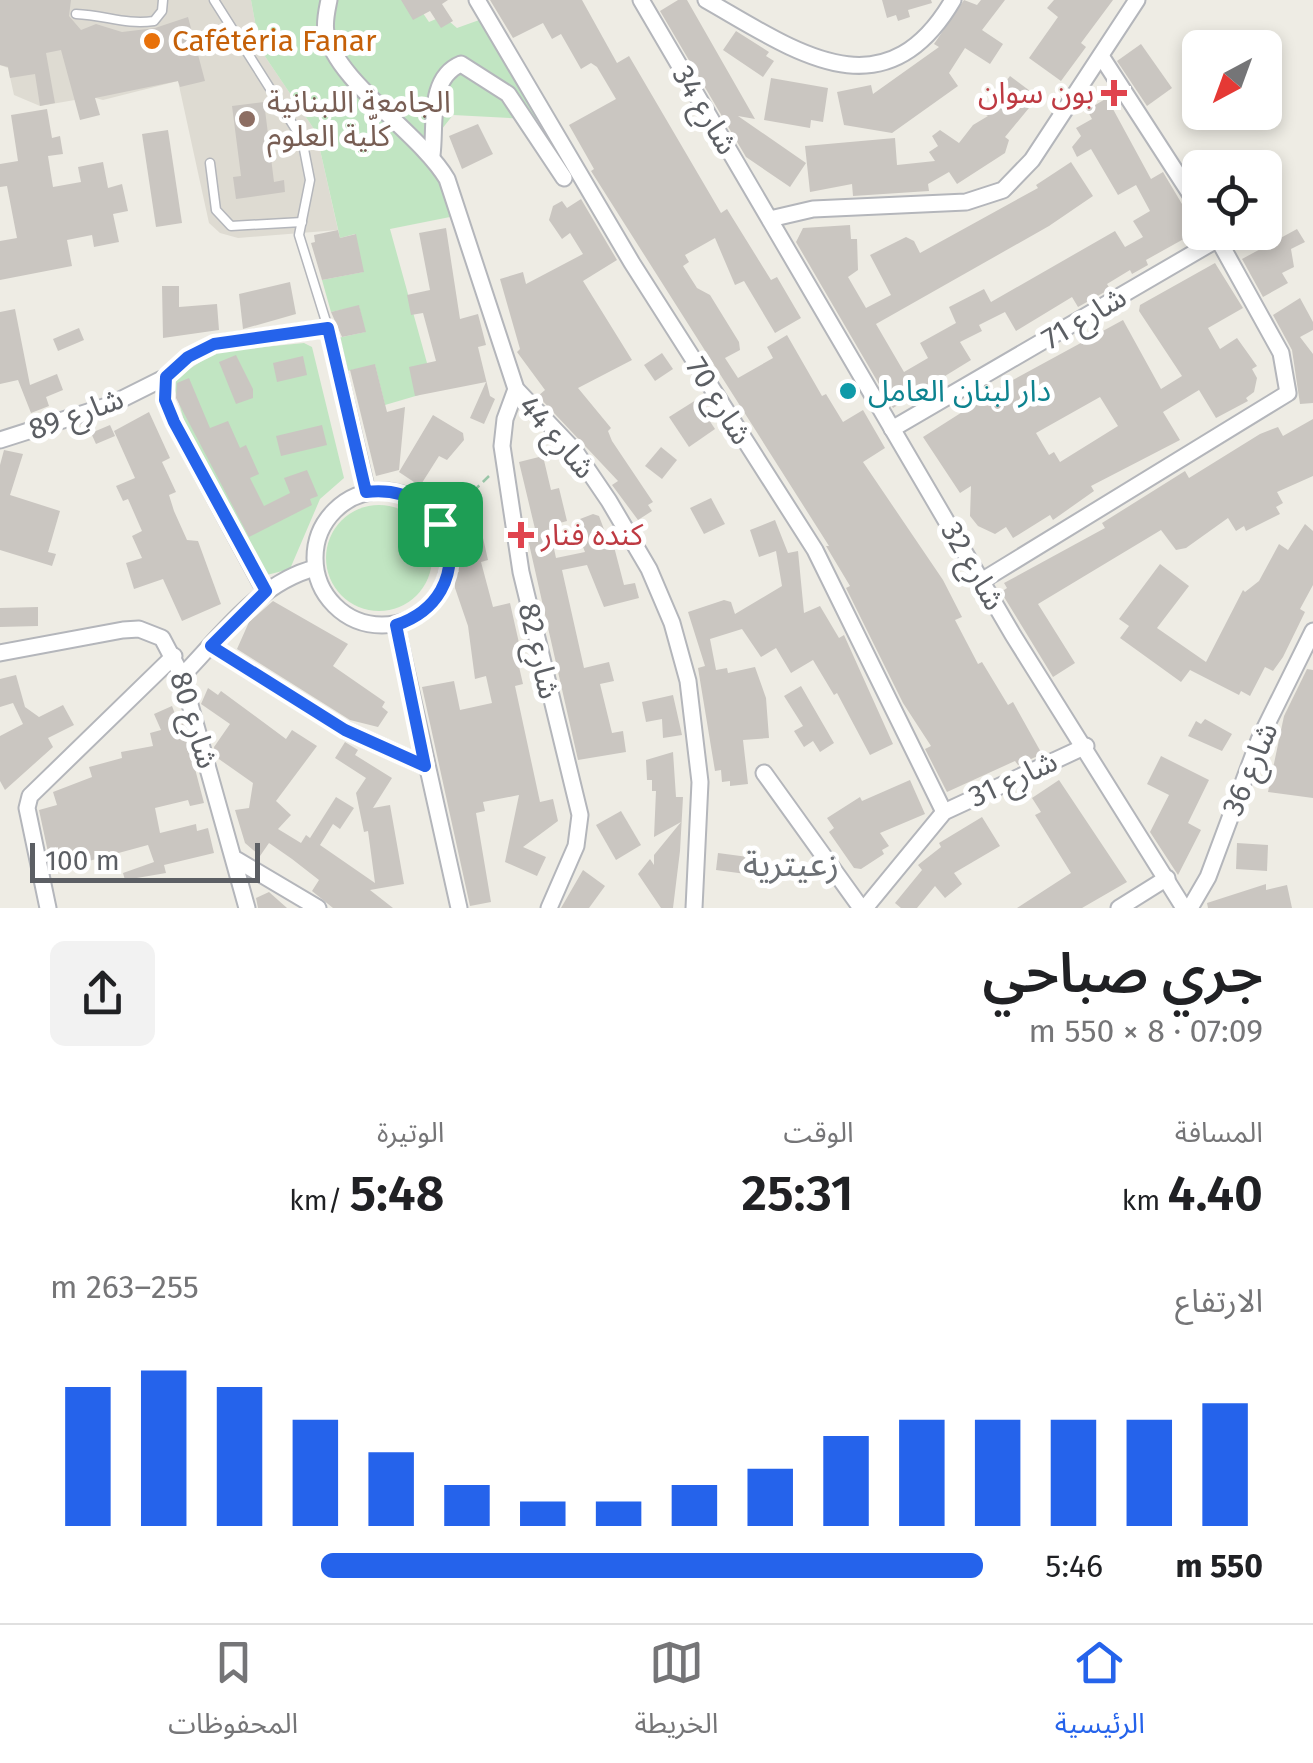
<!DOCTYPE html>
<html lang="ar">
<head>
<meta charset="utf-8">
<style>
  :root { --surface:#fff; --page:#f2f2f2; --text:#202124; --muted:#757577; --line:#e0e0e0; --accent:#2563eb }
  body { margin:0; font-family:"Fira Sans","Noto Sans Arabic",sans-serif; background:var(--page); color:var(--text); direction:rtl; height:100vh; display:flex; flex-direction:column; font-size:38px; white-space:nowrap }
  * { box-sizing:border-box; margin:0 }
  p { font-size:32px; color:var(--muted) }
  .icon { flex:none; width:55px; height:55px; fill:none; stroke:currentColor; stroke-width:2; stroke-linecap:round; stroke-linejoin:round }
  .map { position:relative; height:908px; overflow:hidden; direction:ltr }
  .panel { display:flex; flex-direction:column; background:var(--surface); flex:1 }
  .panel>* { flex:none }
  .needle { width:65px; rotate:221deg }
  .controls { position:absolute; left:1182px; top:30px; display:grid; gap:20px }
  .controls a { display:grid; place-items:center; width:100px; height:100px; border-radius:15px; background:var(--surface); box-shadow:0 5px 15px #0003; font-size:50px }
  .scale { position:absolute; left:30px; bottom:25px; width:230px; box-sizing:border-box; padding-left:10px; border:5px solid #5c5f64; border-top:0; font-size:28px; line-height:35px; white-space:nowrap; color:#5c5f64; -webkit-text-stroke:8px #fff; paint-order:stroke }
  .pin { position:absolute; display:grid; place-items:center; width:85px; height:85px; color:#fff; margin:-42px; border-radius:20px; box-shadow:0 5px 15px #0006 }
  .round { display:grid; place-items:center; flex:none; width:105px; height:105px; border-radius:15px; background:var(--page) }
  .head { display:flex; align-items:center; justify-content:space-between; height:170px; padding:0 50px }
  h1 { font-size:55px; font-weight:600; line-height:75px }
  .figures { display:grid; grid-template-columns:repeat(3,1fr); gap:15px; height:170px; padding:10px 50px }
  .figures div { display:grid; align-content:center }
  .figures b { font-size:50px; font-weight:600 }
  .figures small { font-size:28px; font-weight:400 }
  .figures p { font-size:28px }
  .chart { height:280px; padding:20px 50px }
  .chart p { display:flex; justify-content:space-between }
  .chart svg { width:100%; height:180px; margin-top:10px; stroke:var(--accent); stroke-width:6 }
  ul { padding:0 50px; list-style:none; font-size:32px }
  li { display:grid; grid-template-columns:160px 120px 1fr; align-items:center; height:75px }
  li i { height:25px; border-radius:12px; background:var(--accent) }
  .tab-bar { display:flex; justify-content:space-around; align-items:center; height:140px; border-top:2px solid var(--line); background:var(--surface); font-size:28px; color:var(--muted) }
  .tab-bar a { display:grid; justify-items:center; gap:5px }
  .tab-bar .on { color:var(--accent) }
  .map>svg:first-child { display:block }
  .education { fill:#dedbd2 }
  .green { fill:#c1e5c2 }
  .building { fill:#cac6c1; fill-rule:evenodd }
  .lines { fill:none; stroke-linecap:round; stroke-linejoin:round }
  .service-casing { stroke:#b4b6bb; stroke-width:11 }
  .minor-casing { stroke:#b4b6bb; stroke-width:19 }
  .path { stroke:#9ac6a8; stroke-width:2.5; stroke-dasharray:10 5; stroke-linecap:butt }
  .service { stroke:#fff; stroke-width:8 }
  .minor { stroke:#fff; stroke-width:15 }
  .route-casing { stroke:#fff; stroke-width:20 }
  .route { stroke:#2563eb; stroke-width:12 }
  .food-dot { fill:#e8710a; stroke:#fff; stroke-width:4 }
  .health-dot { fill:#e0444e; stroke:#fff; stroke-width:4 }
  .education-dot { fill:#8d6e63; stroke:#fff; stroke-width:4 }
  .culture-dot { fill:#0f9aa8; stroke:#fff; stroke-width:4 }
  .labels { text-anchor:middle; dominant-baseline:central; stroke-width:10; stroke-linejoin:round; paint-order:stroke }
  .food-label { font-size:30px; fill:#c56008; stroke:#fff; text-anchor:start }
  .health-label { font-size:30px; fill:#be3a42; stroke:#fff; text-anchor:end }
  .education-label { font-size:30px; fill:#785e54; stroke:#fff; text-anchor:start }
  .street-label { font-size:30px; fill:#5c5f64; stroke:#fff }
  .culture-label { font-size:30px; fill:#0d838f; stroke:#fff; text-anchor:start }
  .quarter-label { font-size:35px; fill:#6d7176; stroke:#fff }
</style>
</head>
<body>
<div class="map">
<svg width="1313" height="908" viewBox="0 0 1313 908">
  <rect width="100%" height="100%" fill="#eeece4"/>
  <path class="education" d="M0 0H251L260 49 316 132 338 230 238 238 220 233 209 223 178 81 103 100 92 97 40 106 14 95 8 68 0 65Z"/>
  <g class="green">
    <path d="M251 0H322L319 44 388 126 399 121 331 39 335 0H414L429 22 443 16 457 28 482 19 548 120 453 115 430 144 460 215 390 229 427 363 419 395 385 405 375 365 347 371 338 338 365 332 359 306 331 312 322 280 363 272 355 234 340 238 316 132 260 49Z"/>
    <path d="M304 343 312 347 344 478 320 499 290 569 263 576 189 437 172 380 216 352Z"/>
    <circle cx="379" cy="558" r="53"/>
  </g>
  <g class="building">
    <path d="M0 0H71L69 16 81 30 96 24 122 32 155 28 188 17 205 81 180 87 178 81 95 98 100 115 80 120 61 50 46 53 55 103 40 106 35 74 10 78 8 67 0 65Z"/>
    <path d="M401 0H448L442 4 453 21 441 28 430 11 413 20Z"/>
    <path d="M490 0H582L617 63 629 56 721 213 727 209 771 280 777 277 801 318 775 333 744 281 735 285 715 238 685 255 689 262 683 266 697 288 710 295 739 342 740 350 725 358 738 378 773 358 767 347 787 335 822 396 826 394 843 422 863 410 885 448 863 462 943 580 962 617 955 620 978 664 982 662 1008 705 1013 702 1042 754 1018 765 1015 761 947 792 925 749 931 746 903 703 846 588 850 586 826 546H829L591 171 594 169 569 125 616 99 597 67 591 63 581 69 561 34 552 39 543 23 513 38Z"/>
    <path d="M678 0H687L755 119 738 116 806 163 790 187 746 157 660 11Z"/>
    <path d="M882 0H931L932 3 908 10 910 17 898 21 896 15 887 18Z"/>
    <path d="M964 0 977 5 981 0H1005L982 30 1003 44 990 64 965 48 949 73 958 86 892 133 844 125 837 92 871 85 873 94 939 47 934 44Z"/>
    <path d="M1054 0H1113L1081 43 1086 47 1061 81 1029 58 1058 17 1047 8Z"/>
    <path d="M736 31 769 52 766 56 774 61 763 77 723 50Z"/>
    <path d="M1141 44 1172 88 1147 106 1117 61Z"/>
    <path d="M1010 76 1038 97 1005 137 1009 140 1005 153 957 184 949 172 928 184 929 191 853 196 852 184 810 192 805 146 895 138 897 165 935 161 929 152 938 146 932 136 940 130 959 143 973 125 988 116 982 113Z"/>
    <path d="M771 78 828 88 823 122 811 120 810 128 764 120Z"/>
    <path d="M1107 98 1151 179 1163 172 1198 231 1146 260 1148 265 1132 274 1130 270 1107 284 1110 289 1078 307 1072 297 1016 331 1005 312 979 325 982 331 960 342 971 360 893 408 796 242 803 228 850 225 851 239H857L858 270 848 277 866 308 891 295 870 255 906 237 914 241 920 253 1038 188 1036 185 1071 162 1093 196 1049 226 876 324 904 372 928 358 920 343 956 323 949 307 984 289 991 302 1115 231 1125 247 1143 237 1133 221 1150 211 1136 185 1118 195 1091 149 1077 157 1072 147 1081 136 1076 128 1092 119 1087 110Z"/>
    <path d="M264 102 274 182 284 180 285 192 236 199 233 177 241 176 232 106Z"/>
    <path d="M47 109 52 138 60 136 63 154 48 156 53 187 81 182 78 167 103 162 108 188 122 184 128 211 113 214 119 242 94 247 92 235 67 240 72 266 0 280V241L17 238 7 186 0 187V164L18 161 11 115Z"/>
    <path d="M478 124 493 154 462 169 449 136Z"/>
    <path d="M168 130 182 223 156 227 142 134Z"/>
    <path d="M581 199 617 260 583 281 632 360 578 388 611 428 608 431 612 441 653 502 648 505 652 511 638 520 612 485 618 481 538 396 545 390 517 352 520 349 500 279 523 272 526 284 583 254 570 233 562 239 549 220 553 206 562 201 567 208Z"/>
    <path d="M446 228 460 319 478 314 486 345 478 347 490 396 495 399 484 424 470 418 486 382 415 396 409 367 436 361 423 313 411 315 407 295 430 290 419 233Z"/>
    <path d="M1297 229 1305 242 1291 249 1294 267 1282 273 1288 283 1263 297 1242 259Z"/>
    <path d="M338 230 340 238 356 234 364 272 322 280 311 243 315 242 314 235Z"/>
    <path d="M1215 263 1243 308 1208 328 1220 349 1237 338 1257 366 1252 369 1257 378 1254 392 1246 398 1248 401 1216 418 1199 390 1163 412 1180 440 1091 486 1094 491 1053 520 1050 515 1013 538 1006 527 995 534 978 526 970 516 971 486 960 493 923 437 1011 381 1123 320 1161 389 1182 376 1139 311 1140 305ZM1100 397 1118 426 1060 462 1054 452 1049 455 1036 433Z"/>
    <path d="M290 282 296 314 243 329 239 294Z"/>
    <path d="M162 286H179V307L217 304 219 330 163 338Z"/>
    <path d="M1300 298 1313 322V330L1300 337 1313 354V403L1300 404 1292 350 1273 315Z"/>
    <path d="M359 305 366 332 342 337 331 312Z"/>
    <path d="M15 309 30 385 57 374 63 390 46 397 49 406 31 413 18 380 0 384V312Z"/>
    <path d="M79 328 84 340 58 351 53 339Z"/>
    <path d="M662 353 673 369 655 381 644 365Z"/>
    <path d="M236 355 253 389V398L236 404 219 362Z"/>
    <path d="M303 356 307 375 277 382 273 363Z"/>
    <path d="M375 364 387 412 405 407 399 470 376 476 350 370Z"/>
    <path d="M189 378 210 428 228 421 240 448 246 445 259 474 250 478 264 506 290 493 284 478 307 470 318 496 310 499 312 505 249 537 176 398 177 383Z"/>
    <path d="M696 400 715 429 689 447 669 417Z"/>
    <path d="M149 412 170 458 162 462 176 492 169 495 174 511 187 540 198 541 221 604 182 621 163 579 134 589 126 563 142 558 132 536 142 531 128 499 123 501 116 486 135 478 114 431Z"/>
    <path d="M433 415 463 433 464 440 447 460 439 456 420 486 399 472Z"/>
    <path d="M1313 419V476L1277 492 1283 503 1276 507 1280 514 1246 531 1244 526 1236 531 1228 518 1186 548 1176 550 1161 530 1038 604 1075 663 1053 677 1001 592 1007 588 1004 583 1105 528 1102 523 1185 471 1189 478 1260 434 1278 427 1283 436Z"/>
    <path d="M110 425 115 436 96 444 91 433Z"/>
    <path d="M322 425 327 445 281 456 276 436Z"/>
    <path d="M661 447 677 460 662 479 645 466Z"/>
    <path d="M4 450 23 454 10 495 60 511 48 552 56 554 52 566 0 550V465Z"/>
    <path d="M543 456 551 490 559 488 567 521 549 526 556 558 585 552 581 542 588 539 580 519 593 514 599 516 608 540 612 539 624 585 635 583 639 598 604 607 587 565 562 570 584 668 609 662 614 681 600 684 612 733 623 731 626 752 578 760 527 535 536 533 519 462Z"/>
    <path d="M711 498 725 524 704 534 690 508Z"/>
    <path d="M478 516 488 560 481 562 493 607 510 603 519 643 514 645 523 684 515 686 540 802 553 799 558 821 523 847 546 857 537 876 505 862 519 795 483 802 485 811 476 813 491 902 470 906 422 687 454 681 460 710 492 703 486 676 475 679 468 626 455 588V573L459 572 449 530 451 522Z"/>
    <path d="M775 520 788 553 798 551 804 613 820 606 839 638 844 635 893 744 870 755 837 693 834 695 813 660 791 673 776 648 761 657 742 629 710 639 716 670 727 668 728 673 755 667 766 698 769 738 743 740 748 784 730 786V781L722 782 721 770 715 771 698 668 705 666 688 612 724 600 731 602 735 614 782 586 776 551 759 557 750 530Z"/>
    <path d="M1305 524 1313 531V585L1300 609 1305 612 1283 657 1273 671 1265 667 1250 696 1241 691 1239 695 1190 670 1181 682 1120 638 1129 626 1119 619 1160 564 1189 586 1157 628 1206 662 1243 590 1245 592 1259 581 1279 544 1288 550Z"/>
    <path d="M273 601 348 644 333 666 385 702 382 707 388 712 378 727 350 720 237 649 249 622Z"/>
    <path d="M38 607V626L0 627V608Z"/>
    <path d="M1307 669 1313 670V798L1268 792 1284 716Z"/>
    <path d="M16 675 25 707 39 717 63 705 74 725 48 738 53 747 5 790 0 781V736L23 724 13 703 0 707V679Z"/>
    <path d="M801 686 834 743 820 752 813 741 804 747 794 731 803 726 784 696Z"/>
    <path d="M208 688 218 695 221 691 286 739 292 730 317 746 276 801 291 815 278 829 301 843 306 835 310 838 336 797 354 808 340 829 333 824 320 845 375 883 368 831 364 832 356 793 366 778 335 758 345 742 358 750 355 755 392 778 373 808 390 805 404 884 370 890 393 908H333L312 891 319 880 292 859 269 843 260 856 245 843 235 810 249 808 253 783 216 757 214 747 230 724 201 704Z"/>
    <path d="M673 695 682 735 663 738 662 719 646 722 642 702Z"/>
    <path d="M172 706 180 727 183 723 204 803 190 806 188 800 155 808 160 833 196 824 197 831 208 828 214 853 164 865 166 873 125 880 123 873 154 862 148 845 52 871 39 810 57 805 53 792 92 777 89 767 122 758 121 752 153 746 150 733 161 730 154 714Z"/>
    <path d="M1205 719 1232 734 1222 751 1188 736 1196 721 1201 724Z"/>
    <path d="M673 752 676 797H683L680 851 673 908H661L638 874 650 859 654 865V855L681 822 654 837 656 791H652V780H647L646 760Z"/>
    <path d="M1161 756 1209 780 1188 823 1201 830 1178 875 1150 832 1169 795 1147 784Z"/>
    <path d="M910 780 925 814 880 833 889 846 882 850 884 854 861 869 854 868 829 832 834 828 827 818 860 797 862 801Z"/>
    <path d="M1059 780 1127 882 1082 908H1017L1071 873 1035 815 1041 812 1032 798Z"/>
    <path d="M621 811 641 845 616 860 596 825Z"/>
    <path d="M982 817 1000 846 954 873 962 884 945 898 935 886 917 908H901L895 903 922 870 918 865 941 847 939 843Z"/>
    <path d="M1237 843 1268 845 1267 871 1236 869Z"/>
    <path d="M718 853 748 857 746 874 716 870Z"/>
    <path d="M583 870 605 886 589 908H561Z"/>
    <path d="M1266 884V890L1287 885 1292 908H1208L1207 903Z"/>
    <path d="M269 892 287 908H258L256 898Z"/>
  </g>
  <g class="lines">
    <defs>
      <g id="service">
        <path d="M214 0 302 139 310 180 299 235 328 328"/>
        <path d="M76 14C105 15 125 25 154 21L162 11 163 0"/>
        <path d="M210 163 216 210 231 226 302 222"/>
      </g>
      <g id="minor">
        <path d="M329 0C327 10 324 22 326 32 336 82 419 132 447 179L516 389 575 451 609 501 649 569 672 623 688 681 700 782 694 908"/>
        <path d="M477 0 632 263 815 550 944 812"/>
        <path d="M641 0 1013 635 1184 908"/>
        <path d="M706 0C794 50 884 118 953 0"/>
        <path d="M1101 56 1200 209"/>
        <path d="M432 155C436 126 427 78 461 64L508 94 564 178"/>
        <path d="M770 219 813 209 966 202 1003 190 1032 160 1137 0"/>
        <path d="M166 377 165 400 174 422 265 591"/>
        <path d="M516 389 505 419 502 446 521 572 580 815 576 846 549 908"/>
        <path d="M892 429 1218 239"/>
        <path d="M0 440 110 405 166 377 188 357 214 344 328 328 367 492"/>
        <circle cx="382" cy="558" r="67"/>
        <path d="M983 580 1288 393 1281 353 1214 232"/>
        <path d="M396 625 459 908"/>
        <path d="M211 646 345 730 425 766"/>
        <path d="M0 653 123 630 139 629 162 638 182 676 247 908"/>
        <path d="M182 676C221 636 258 583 315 568"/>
        <path d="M764 773 861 908"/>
        <path d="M237 860 318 908"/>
        <path d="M48 908 27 808 30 796 174 656"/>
        <path d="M865 908 944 812 1086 746"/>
        <path d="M1119 908 1167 878"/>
        <path d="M1190 908 1208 877 1259 740 1313 631"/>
      </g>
    </defs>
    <use href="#service" class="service-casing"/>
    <use href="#minor" class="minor-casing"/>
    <path class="path" d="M440 524 489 476"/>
    <use href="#service" class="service"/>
    <use href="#minor" class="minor"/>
  </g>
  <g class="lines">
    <defs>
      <path id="route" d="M328 328 366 492C457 481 483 596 396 625L425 766 345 730 211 646 266 591 174 422 165 400 166 377 188 357 214 344Z"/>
    </defs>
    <use href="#route" class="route-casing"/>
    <use href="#route" class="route"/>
  </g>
  <circle class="food-dot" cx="152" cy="41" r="10"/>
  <g class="health-dot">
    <path d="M1109 78h10v10h10v10h-10v10h-10v-10h-10v-10h10z"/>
    <path d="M516 520h10v10h10v10h-10v10h-10v-10h-10v-10h10z"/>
  </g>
  <circle class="education-dot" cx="247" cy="119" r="10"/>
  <circle class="culture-dot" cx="848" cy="391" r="10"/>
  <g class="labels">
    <g class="food-label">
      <text x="172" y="41">Cafétéria Fanar</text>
    </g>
    <g class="health-label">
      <text x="1094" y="93">بون سوان</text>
      <text x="541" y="535" text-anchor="start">كنده فنار</text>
    </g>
    <g class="education-label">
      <text x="267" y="102">الجامعة اللبنانية<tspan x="267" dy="34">كلّية العلوم</tspan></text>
    </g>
    <g class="street-label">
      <text transform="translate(705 110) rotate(59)">شارع 34</text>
      <text transform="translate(1084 318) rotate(-31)">شارع 71</text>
      <text transform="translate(719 401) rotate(58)">شارع 70</text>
      <text transform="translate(76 414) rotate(-20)">شارع 89</text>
      <text transform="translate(557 437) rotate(49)">شارع 44</text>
      <text transform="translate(973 566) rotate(60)">شارع 32</text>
      <text transform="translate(539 651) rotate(77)">شارع 82</text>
      <text transform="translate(194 720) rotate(73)">شارع 80</text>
      <text transform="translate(1250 769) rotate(-67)">شارع 36</text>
      <text transform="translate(1013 779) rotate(-25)">شارع 31</text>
    </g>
    <g class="culture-label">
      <text x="868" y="391">دار لبنان العامل</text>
    </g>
    <g class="quarter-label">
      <text x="791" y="864">زعيترية</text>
    </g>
  </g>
</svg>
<div class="controls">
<a><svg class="needle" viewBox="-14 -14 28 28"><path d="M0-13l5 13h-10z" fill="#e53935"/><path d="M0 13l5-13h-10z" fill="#757577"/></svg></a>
<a><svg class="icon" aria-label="locate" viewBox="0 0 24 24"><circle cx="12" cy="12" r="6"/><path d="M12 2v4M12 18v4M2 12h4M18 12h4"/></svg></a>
</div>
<div class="scale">100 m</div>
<div class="pin" style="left:440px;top:524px;background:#1e9e55"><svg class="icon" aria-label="arrive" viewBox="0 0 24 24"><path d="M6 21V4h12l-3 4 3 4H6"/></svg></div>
</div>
<section class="panel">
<div class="head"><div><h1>جري صباحي</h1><p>07:09 · 8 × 550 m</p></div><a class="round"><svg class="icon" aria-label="share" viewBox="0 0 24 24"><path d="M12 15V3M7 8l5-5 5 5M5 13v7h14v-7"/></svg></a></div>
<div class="figures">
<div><p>المسافة</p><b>4.40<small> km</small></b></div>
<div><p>الوقت</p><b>25:31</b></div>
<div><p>الوتيرة</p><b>5:48<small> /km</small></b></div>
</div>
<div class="chart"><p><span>الارتفاع</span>255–263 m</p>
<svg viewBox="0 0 160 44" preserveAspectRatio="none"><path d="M5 44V10M15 44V6M25 44V10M35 44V18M45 44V26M55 44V34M65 44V38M75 44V38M85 44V34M95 44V30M105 44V22M115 44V18M125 44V18M135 44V18M145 44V18M155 44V14"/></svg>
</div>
<ul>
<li><b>550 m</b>5:46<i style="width:71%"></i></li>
</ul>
</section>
<nav class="tab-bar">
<a class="on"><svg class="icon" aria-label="home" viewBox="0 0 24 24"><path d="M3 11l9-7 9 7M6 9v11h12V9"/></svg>الرئيسية</a>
<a><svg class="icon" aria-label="map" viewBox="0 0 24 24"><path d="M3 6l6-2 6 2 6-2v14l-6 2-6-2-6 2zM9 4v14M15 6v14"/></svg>الخريطة</a>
<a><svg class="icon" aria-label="saved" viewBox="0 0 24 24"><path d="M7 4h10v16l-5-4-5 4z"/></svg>المحفوظات</a>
</nav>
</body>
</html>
